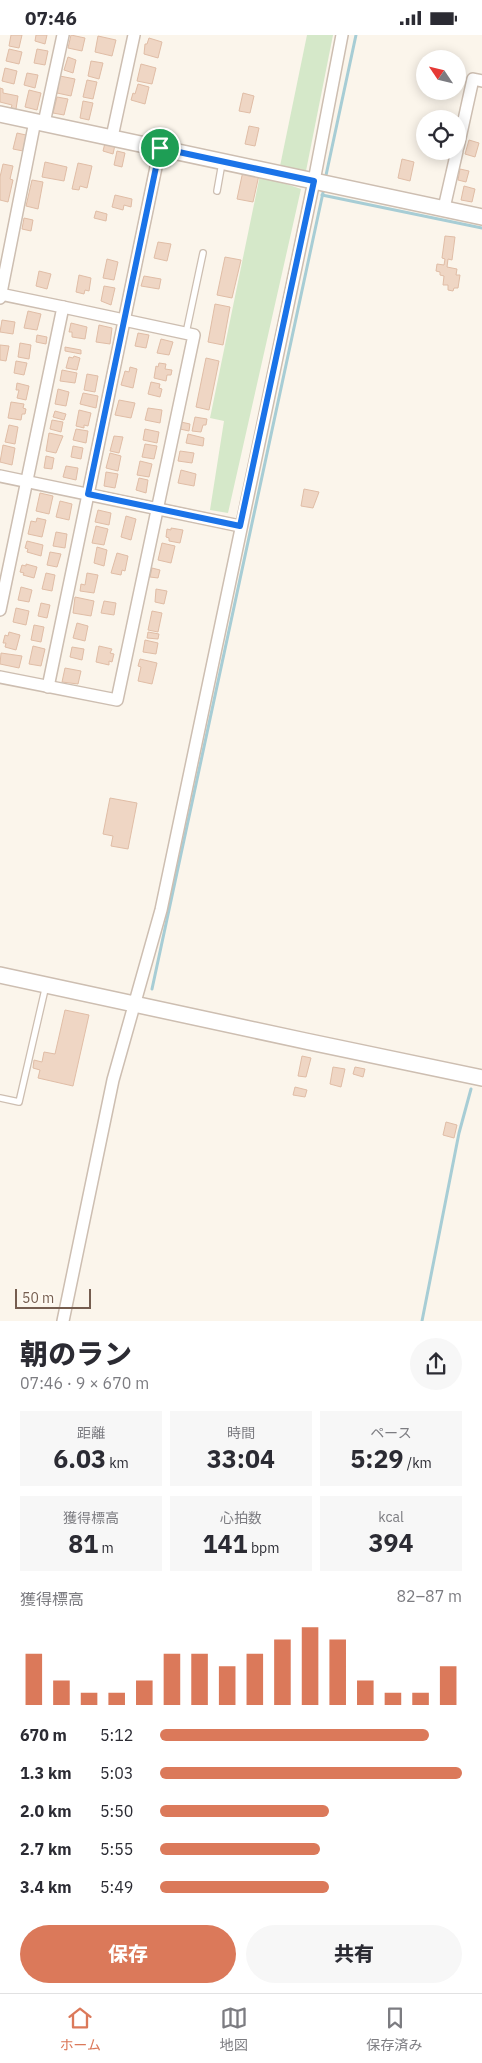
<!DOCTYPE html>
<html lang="ja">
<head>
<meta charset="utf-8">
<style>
  :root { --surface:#fff; --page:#f7f7f7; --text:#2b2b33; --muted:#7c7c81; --line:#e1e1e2; --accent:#db795a }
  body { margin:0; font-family:"IBM Plex Sans","Noto Sans JP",sans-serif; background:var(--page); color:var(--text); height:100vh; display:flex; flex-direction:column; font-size:19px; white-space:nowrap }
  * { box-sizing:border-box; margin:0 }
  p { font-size:16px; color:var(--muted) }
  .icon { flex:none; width:28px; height:28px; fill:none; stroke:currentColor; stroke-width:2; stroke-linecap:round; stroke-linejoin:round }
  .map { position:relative; height:1286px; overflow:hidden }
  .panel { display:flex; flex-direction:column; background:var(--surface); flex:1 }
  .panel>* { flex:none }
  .needle { width:32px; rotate:305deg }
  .tools { position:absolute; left:416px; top:15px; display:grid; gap:10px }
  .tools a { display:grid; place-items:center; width:50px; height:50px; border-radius:50%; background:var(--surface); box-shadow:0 2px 12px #0003; font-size:25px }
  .scale { position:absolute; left:15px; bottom:12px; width:76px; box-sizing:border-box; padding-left:5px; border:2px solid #755d4f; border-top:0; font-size:14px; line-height:18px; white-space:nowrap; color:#755d4f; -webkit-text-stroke:4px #fef9f1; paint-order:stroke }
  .pin { position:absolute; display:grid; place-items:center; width:42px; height:42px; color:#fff; margin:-21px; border:2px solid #fff; border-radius:50%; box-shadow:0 1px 5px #0007 }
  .round { display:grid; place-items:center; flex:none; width:52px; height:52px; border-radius:26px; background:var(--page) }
  .head { display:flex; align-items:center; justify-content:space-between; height:85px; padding:0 20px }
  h1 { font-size:28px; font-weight:800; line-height:38px }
  .metrics { display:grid; grid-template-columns:repeat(3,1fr); gap:8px; height:85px; padding:5px 20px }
  .metrics div { display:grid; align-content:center; border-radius:0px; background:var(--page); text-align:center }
  .metrics b { font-size:25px; font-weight:800 }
  .metrics small { font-size:14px; font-weight:400 }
  .metrics p { font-size:14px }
  .chart { height:140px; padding:10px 20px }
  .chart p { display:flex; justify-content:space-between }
  .chart svg { width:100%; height:90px; margin-top:5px; stroke:var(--accent); stroke-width:6 }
  .cta { display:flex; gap:10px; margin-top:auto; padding:10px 20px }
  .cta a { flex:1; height:58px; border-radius:30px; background:var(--accent); color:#fff; font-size:20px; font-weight:800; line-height:58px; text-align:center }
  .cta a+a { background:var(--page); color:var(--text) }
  ul { padding:0 20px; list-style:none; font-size:16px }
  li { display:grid; grid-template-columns:80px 60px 1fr; align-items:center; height:38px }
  li i { height:12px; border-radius:6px; background:var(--accent) }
  .status { display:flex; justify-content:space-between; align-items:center; height:35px; padding:0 25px; background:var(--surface); direction:ltr }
  .status svg { height:14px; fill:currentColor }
  .menu { display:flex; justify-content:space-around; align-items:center; height:70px; border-top:1px solid var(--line); background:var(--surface); font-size:14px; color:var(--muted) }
  .menu a { display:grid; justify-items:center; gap:2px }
  .menu .current { color:var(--accent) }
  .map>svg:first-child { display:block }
  .green { fill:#d5e8c9 }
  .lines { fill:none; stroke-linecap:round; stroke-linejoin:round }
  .stream { stroke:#a7cdd5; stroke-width:3 }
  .building { fill:#efd6c4; stroke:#e0bda6 }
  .service-casing { stroke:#cdbeb1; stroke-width:8 }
  .minor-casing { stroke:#cdbeb1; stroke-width:14 }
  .tertiary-casing { stroke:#cdbeb1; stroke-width:18 }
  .service { stroke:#fff; stroke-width:5.5 }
  .minor { stroke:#fff; stroke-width:11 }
  .tertiary { stroke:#fff; stroke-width:15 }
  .route-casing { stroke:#fff; stroke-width:10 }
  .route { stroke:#1a73e8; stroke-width:6 }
</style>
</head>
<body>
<div class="status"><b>07:46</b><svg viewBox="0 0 49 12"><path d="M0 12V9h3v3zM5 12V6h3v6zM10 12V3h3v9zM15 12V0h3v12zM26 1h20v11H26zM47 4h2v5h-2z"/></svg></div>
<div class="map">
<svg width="482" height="1286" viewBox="0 0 482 1286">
  <rect width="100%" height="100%" fill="#fbf5eb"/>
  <g class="green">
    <path d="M307 0H333L305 141 279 136Z"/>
    <path d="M260 140 301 154 228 478 210 475 224 386 210 383Z"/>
  </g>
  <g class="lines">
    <g class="stream">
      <path d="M325 145 356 0"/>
      <path d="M322 160 482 193"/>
      <path d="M152 954 324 153"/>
      <path d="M422 1286 459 1098 471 1054"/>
    </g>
  </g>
  <g class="building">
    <path d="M11 0H22L19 13 9 11Z"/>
    <path d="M36 0H47L45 9 35 6Z"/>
    <path d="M71 0 85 3 82 16 68 13Z"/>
    <path d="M98 1 116 5 112 21 95 17Z"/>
    <path d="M149 3 162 7 158 23 144 19 145 9H147Z"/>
    <path d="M9 14 22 17 19 29 6 26Z"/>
    <path d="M37 14 48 16 45 30 34 28Z"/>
    <path d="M68 22 76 25 73 38 64 35Z"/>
    <path d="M91 26 103 28 99 44 88 41Z"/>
    <path d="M141 29 156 33 152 49 137 46Z"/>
    <path d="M5 33 17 36 14 49 2 46Z"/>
    <path d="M27 38 38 40 35 53 24 50Z"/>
    <path d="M60 41 75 44 71 61 57 58Z"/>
    <path d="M87 45 97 47 93 64 83 62Z"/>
    <path d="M138 49 149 52 145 69 131 65 133 58 135 59Z"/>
    <path d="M0 53 3 54V58L18 61 16 74 11 73 12 70 0 67Z"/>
    <path d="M29 55 41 58 37 75 25 72Z"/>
    <path d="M243 58 254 61 250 78 239 76Z"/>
    <path d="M57 62 68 64 64 80 53 78Z"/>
    <path d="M83 66 93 68 89 85 80 83Z"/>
    <path d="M249 91 259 93 255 111 245 109Z"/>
    <path d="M17 98 26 100 23 116 13 114Z"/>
    <path d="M469 105 479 108 475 122 465 119Z"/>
    <path d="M105 108 115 110 113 119 103 116Z"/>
    <path d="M117 116 125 118 122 132 114 130Z"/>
    <path d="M402 124 414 127 410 146 398 143Z"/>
    <path d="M45 127 67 132 64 146 42 142Z"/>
    <path d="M78 128 92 131 87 153 80 151 79 155 72 154Z"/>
    <path d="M3 129 13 131 10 144 13 145 8 167 0 165V142Z"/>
    <path d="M460 134 469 136 466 147 458 145Z"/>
    <path d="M243 136 259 140 253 167 237 164Z"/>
    <path d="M32 145 43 147 38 174 26 171Z"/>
    <path d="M464 151 475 154 472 167 461 165Z"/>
    <path d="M115 160 132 164 131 172 124 170 123 175 112 172Z"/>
    <path d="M96 176 107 179 106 186 94 183Z"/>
    <path d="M24 183 33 185 31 196 22 194Z"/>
    <path d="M445 201 455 202 452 225 448 224 447 232 457 234 456 240H460L458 253H454L453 256 448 255V250H443L444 241 440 240V237L436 236 437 229 444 230 445 224 442 223Z"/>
    <path d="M158 207 171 209 167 226 154 223Z"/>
    <path d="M225 222 241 225 232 263 217 260Z"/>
    <path d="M107 224 118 227 114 245 103 243Z"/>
    <path d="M39 236 51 239 47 254 36 251Z"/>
    <path d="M79 240 91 243 89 256 85 255 84 259 76 257Z"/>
    <path d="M144 241 161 244 159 254 141 251Z"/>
    <path d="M104 251 115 253 111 270 101 266Z"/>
    <path d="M215 269 230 272 223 310 208 307Z"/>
    <path d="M28 276 41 279 37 295 24 293Z"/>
    <path d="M2 285 15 287 13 299 0 297Z"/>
    <path d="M71 288 87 292 85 304 72 302V297H69Z"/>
    <path d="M99 290 112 293 110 309 96 307Z"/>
    <path d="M138 298 149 300 146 313 135 311Z"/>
    <path d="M37 300 47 302 46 309 36 307Z"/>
    <path d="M161 304 173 307 169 320 157 318Z"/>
    <path d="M20 308 31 310 29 324 18 322Z"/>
    <path d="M0 310 9 311 6 326 0 325Z"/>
    <path d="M65 312 81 315V319L65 316Z"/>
    <path d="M74 321 80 323 77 335 66 333 69 322 73 323Z"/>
    <path d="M206 323 219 326 209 375 196 372Z"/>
    <path d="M16 326 27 328 24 340 14 338Z"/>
    <path d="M159 328 166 329 165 334 172 335 171 340H167L166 346 154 343 156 331 158 332Z"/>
    <path d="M130 332 137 334 133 353 121 350 125 336 129 337Z"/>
    <path d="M62 335 77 338 75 348 60 346Z"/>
    <path d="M87 339 98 341 95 357 84 355Z"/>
    <path d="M151 347 160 349 159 353 162 354 160 362 148 359Z"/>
    <path d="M17 348 29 351 26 365 17 363 19 355H16Z"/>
    <path d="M58 354 69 357 66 371 55 369Z"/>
    <path d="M83 358 98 361 96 373 80 369Z"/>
    <path d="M119 365 135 368 131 383 115 380Z"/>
    <path d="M11 367 24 369 23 373 26 374 25 379H22L21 385 8 383Z"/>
    <path d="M148 373 162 375 160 388 145 385Z"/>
    <path d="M79 375 91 378 88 391 84 390V393L76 391Z"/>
    <path d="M55 376 66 379 64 385 53 382Z"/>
    <path d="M195 382 207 384 206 390H203L201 397 192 396Z"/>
    <path d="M52 385 63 387 61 397 50 394Z"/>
    <path d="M181 387 190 389 189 396 180 394Z"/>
    <path d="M9 390 18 392 15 409 5 407Z"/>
    <path d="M76 394 88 396 86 408 73 405Z"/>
    <path d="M145 394 159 397 157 408 143 405Z"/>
    <path d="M49 398 63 401 56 418 46 416Z"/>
    <path d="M188 399 204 403 203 411 186 408Z"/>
    <path d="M114 401 123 402 119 418 110 416Z"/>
    <path d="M145 409 157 411 154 424 142 422Z"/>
    <path d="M3 410 15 413 12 430 0 427Z"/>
    <path d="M73 411 83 413 81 424 71 422Z"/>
    <path d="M180 416 194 418 192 428 178 426Z"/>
    <path d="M110 418 121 421 118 436 106 433Z"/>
    <path d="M46 421 54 423 52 434 44 433Z"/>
    <path d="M140 426 152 429 149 442 137 440Z"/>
    <path d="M66 431 78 433 76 445 63 442Z"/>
    <path d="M181 435 196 439 194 451 178 448Z"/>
    <path d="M106 437 118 439 115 453 104 451Z"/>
    <path d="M139 443 148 445 146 458 136 455Z"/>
    <path d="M304 454 319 457 313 473 301 471Z"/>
    <path d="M40 458 53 461 49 479 36 476Z"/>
    <path d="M60 466 72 469 69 485 56 482Z"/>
    <path d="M98 475 111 478 109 490 95 487Z"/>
    <path d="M126 481 136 484 131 505 121 502Z"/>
    <path d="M37 483 46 485 42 502 28 499 31 486 36 487Z"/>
    <path d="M96 491 108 494 104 510 92 508Z"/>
    <path d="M171 493 183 495 180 508 169 506V503L166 502 167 494 171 495Z"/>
    <path d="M56 497 67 499 65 513 53 511Z"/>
    <path d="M27 506 43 510 41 521 27 517 28 514 25 513Z"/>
    <path d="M162 508 175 511 171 528 158 525Z"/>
    <path d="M97 512 107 515 104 531 94 528Z"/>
    <path d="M50 517 61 519 57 532 47 530Z"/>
    <path d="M117 518 128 521 125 536 122 535 121 540 111 538Z"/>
    <path d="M26 529 37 532 34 543 23 540 24 538 20 537 22 530 26 531Z"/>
    <path d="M152 533 160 535 158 543 150 542Z"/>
    <path d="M46 538 55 540 52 556 42 554Z"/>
    <path d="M87 538 98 540 94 558 80 556 81 549 85 550Z"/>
    <path d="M21 552 32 555 29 567 18 565Z"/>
    <path d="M156 554 167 556 164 569 155 567Z"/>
    <path d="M75 562 94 566 91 581 73 578Z"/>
    <path d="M104 566 116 568 114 580 101 578Z"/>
    <path d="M41 568 50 570 47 583 38 581Z"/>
    <path d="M16 573 29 576 26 590 13 587Z"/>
    <path d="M152 576 162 578 158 597 148 595Z"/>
    <path d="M77 588 88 591 85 606 73 603Z"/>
    <path d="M34 590 44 592 41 607 31 605Z"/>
    <path d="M9 597 20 600 16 615 5 612 6 608H3L5 600 8 601Z"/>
    <path d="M148 597 159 599 158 604 147 603Z"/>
    <path d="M145 605 158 608 156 619 143 617Z"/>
    <path d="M33 611 45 614 41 631 29 629Z"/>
    <path d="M99 611 112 614 110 618 114 619 112 627 109 626V630L96 627Z"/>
    <path d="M72 612 84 614 82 625 70 622Z"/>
    <path d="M1 618 22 621 19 633 0 629Z"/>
    <path d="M140 624 157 628 152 649 138 646 141 632 138 631Z"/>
    <path d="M65 633 81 636 78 649 62 647Z"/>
    <path d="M110 763 137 768 128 814 111 811 113 801 103 799Z"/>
    <path d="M65 975 89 980 73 1051 38 1043 40 1035 33 1033 34 1025 42 1027 44 1017 55 1019Z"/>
    <path d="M302 1021 311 1023 306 1042 298 1041Z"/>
    <path d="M333 1032 345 1034 341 1052 330 1049Z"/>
    <path d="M355 1032 365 1034 363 1042 353 1039Z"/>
    <path d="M295 1052 307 1055 305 1062 293 1060Z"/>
    <path d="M446 1087 457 1090 454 1103 443 1100Z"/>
  </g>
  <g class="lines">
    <defs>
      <g id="service">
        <path d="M217 156 222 128"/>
        <path d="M186 298 203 218"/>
        <path d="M0 1063 19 1067 46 950"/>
      </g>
      <g id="minor">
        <path d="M44 88 63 0"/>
        <path d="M112 102 134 0"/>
        <path d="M458 112 473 44 482 46"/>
        <path d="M444 173 457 116"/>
        <path d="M0 259 63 272 0 575"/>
        <path d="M0 263 35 86"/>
        <path d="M0 441 240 491"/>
        <path d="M0 642 117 665 194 300 63 272"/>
        <path d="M48 652 160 113"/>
        <path d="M63 1286 113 1045 161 875 314 146 342 0"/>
      </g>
      <g id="tertiary">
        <path d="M0 79 482 182"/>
        <path d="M0 940C161 975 321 1010 482 1043"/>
      </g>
    </defs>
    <use href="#service" class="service-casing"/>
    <use href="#minor" class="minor-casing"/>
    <use href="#tertiary" class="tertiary-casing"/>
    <use href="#service" class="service"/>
    <use href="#minor" class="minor"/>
    <use href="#tertiary" class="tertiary"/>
  </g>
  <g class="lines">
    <defs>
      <path id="route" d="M160 113 314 146 240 491 88 459Z"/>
    </defs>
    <use href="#route" class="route-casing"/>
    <use href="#route" class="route"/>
  </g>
</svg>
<div class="tools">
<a><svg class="needle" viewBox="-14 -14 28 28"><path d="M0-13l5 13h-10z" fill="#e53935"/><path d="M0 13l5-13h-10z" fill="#7c7c81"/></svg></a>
<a><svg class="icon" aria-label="locate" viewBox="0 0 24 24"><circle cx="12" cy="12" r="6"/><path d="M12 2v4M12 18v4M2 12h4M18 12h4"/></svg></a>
</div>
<div class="scale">50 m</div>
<div class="pin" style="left:160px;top:113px;background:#1e9e55"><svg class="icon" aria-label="arrive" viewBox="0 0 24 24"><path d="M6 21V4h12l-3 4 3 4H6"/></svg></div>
</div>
<section class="panel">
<div class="head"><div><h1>朝のラン</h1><p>07:46 · 9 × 670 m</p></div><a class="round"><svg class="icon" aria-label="share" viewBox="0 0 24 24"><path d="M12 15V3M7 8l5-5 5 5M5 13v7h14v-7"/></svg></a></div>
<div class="metrics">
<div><p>距離</p><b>6.03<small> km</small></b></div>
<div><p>時間</p><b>33:04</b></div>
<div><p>ペース</p><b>5:29<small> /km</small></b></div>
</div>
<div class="metrics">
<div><p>獲得標高</p><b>81<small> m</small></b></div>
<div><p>心拍数</p><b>141<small> bpm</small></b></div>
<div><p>kcal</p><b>394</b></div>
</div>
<div class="chart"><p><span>獲得標高</span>82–87 m</p>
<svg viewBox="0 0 160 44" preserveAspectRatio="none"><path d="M5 44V19M15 44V32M25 44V38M35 44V38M45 44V32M55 44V19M65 44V19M75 44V25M85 44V19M95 44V12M105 44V6M115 44V12M125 44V32M135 44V38M145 44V38M155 44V25"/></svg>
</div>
<ul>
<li><b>670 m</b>5:12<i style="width:89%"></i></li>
<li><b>1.3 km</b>5:03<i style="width:100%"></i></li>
<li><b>2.0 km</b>5:50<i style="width:56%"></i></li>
<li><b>2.7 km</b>5:55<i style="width:53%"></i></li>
<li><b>3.4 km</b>5:49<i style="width:56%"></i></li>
</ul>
<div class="cta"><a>保存</a><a>共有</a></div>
</section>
<nav class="menu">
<a class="current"><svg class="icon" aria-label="home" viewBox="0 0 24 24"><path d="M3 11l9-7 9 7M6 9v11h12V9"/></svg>ホーム</a>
<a><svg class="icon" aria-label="map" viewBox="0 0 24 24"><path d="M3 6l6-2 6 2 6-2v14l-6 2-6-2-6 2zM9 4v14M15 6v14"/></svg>地図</a>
<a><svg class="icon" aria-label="saved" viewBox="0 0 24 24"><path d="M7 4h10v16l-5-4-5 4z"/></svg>保存済み</a>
</nav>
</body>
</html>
